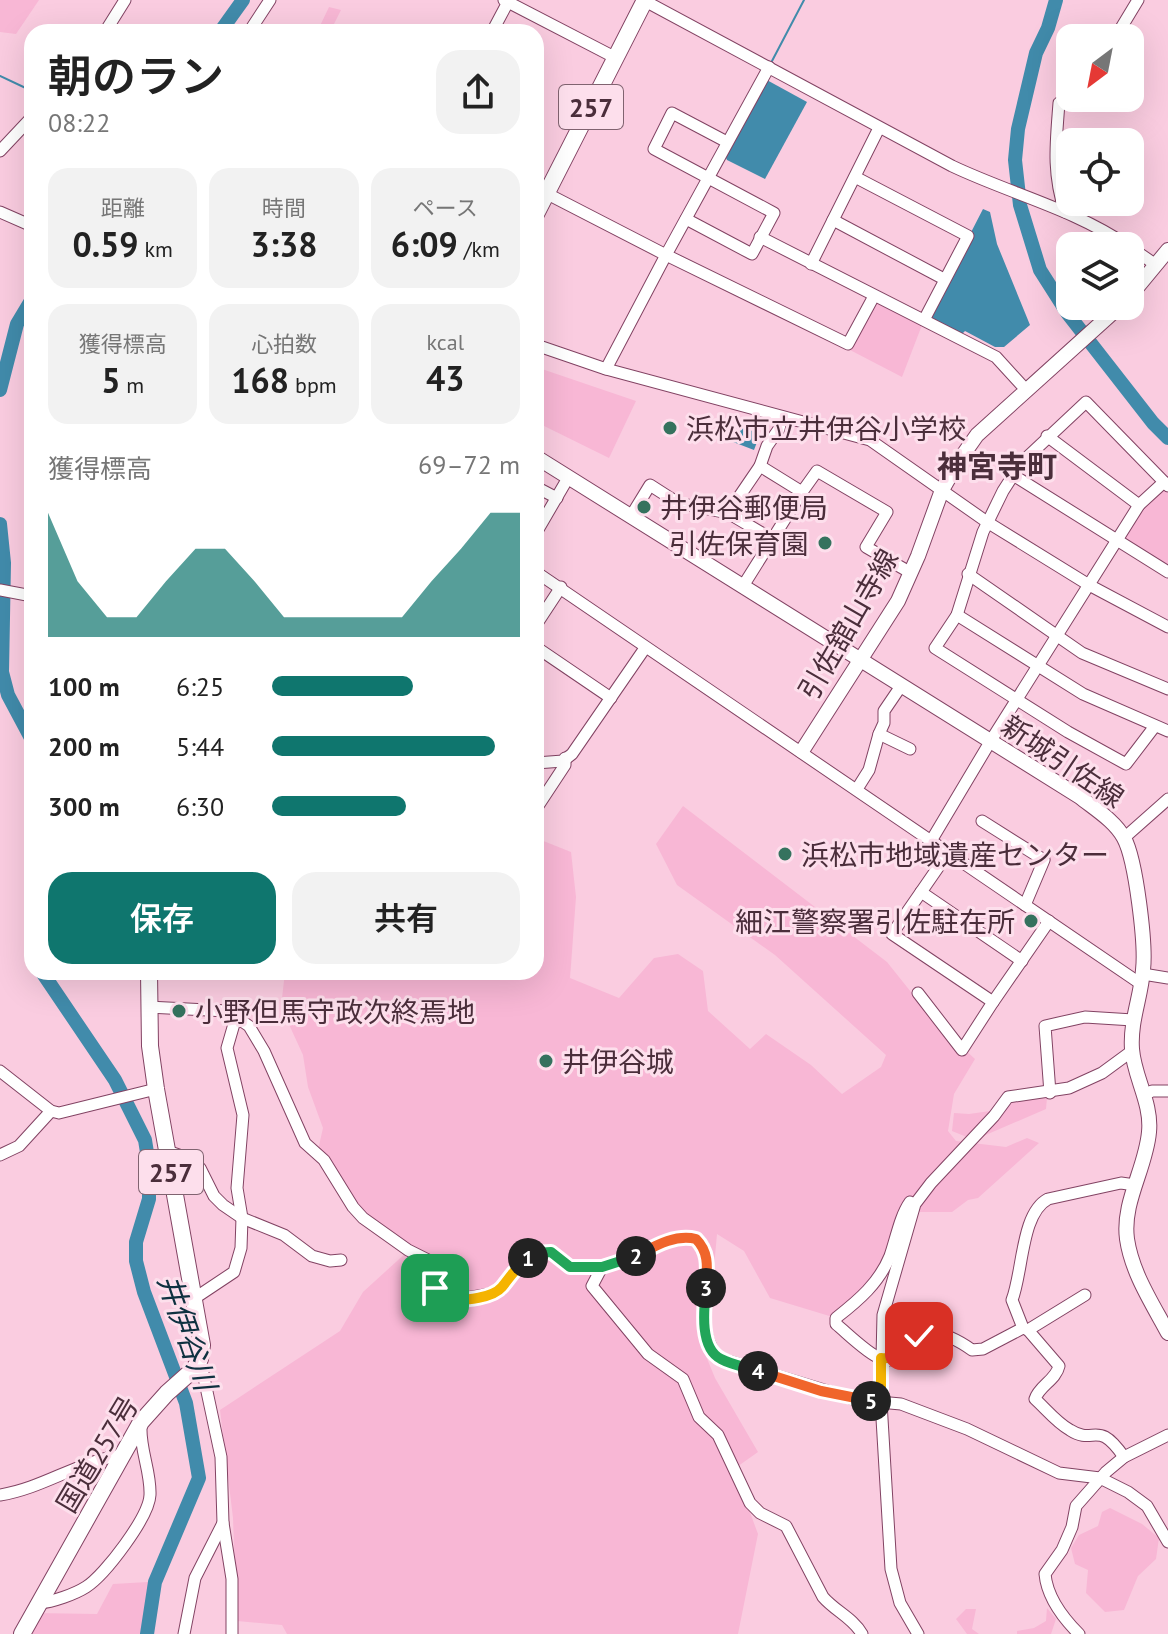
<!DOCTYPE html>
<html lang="ja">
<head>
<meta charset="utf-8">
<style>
  :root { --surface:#fff; --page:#f2f2f2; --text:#222; --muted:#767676; --accent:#0f766e }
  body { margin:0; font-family:"PT Sans","Noto Sans JP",sans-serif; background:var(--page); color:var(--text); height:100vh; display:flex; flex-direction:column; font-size:30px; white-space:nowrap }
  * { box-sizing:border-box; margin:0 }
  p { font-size:26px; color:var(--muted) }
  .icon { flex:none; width:44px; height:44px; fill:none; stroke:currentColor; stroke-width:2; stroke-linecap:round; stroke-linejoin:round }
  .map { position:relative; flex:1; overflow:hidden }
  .panel { position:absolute; left:24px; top:24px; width:520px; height:956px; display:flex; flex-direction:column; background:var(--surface); border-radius:24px; box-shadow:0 8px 32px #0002 }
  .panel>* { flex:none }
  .needle { width:52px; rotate:212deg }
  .buttons { position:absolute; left:1056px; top:24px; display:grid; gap:16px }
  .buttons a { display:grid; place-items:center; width:88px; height:88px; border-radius:16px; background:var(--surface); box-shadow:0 8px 32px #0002; font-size:40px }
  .pin { position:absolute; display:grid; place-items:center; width:68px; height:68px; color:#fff; margin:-34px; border-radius:16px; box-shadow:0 4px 12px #0006 }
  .km { position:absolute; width:40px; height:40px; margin:-20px; border-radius:50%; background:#222; color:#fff; font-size:22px; line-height:40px; text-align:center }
  .round { display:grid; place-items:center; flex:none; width:84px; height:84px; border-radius:24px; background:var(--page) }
  .summary { display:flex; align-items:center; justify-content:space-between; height:136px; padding:0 24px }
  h1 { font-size:44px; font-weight:600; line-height:60px }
  .figures { display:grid; grid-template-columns:repeat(3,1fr); gap:12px; height:136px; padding:8px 24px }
  .figures div { display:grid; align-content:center; border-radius:20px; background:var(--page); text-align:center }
  .figures b { font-size:34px; font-weight:600 }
  .figures small { font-size:22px; font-weight:400 }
  .figures p { font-size:22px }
  .chart { height:224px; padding:16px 24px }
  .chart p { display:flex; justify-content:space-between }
  .chart svg { width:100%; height:144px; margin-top:8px; fill:var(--accent); opacity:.7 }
  .cta { display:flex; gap:16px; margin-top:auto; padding:16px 24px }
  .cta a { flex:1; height:92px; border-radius:24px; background:var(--accent); color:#fff; font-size:32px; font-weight:600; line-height:92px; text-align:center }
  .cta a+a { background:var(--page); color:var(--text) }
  ul { padding:0 24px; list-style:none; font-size:26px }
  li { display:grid; grid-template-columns:128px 96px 1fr; align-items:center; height:60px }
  li i { height:20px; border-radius:10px; background:var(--accent) }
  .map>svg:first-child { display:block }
  .green { fill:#f8b7d5 }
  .water { fill:#418bab }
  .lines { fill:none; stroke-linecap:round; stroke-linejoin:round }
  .stream { stroke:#418bab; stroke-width:2 }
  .river { stroke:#418bab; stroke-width:14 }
  .minor-casing { stroke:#824363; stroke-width:13 }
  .major-casing { stroke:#824363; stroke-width:16 }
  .highway-casing { stroke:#824363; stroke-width:18 }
  .minor { stroke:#fff; stroke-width:11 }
  .major { stroke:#fff; stroke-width:14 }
  .highway { stroke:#fff; stroke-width:16 }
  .split-1-casing { stroke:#fff; stroke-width:16 }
  .split-2-casing { stroke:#fff; stroke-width:16 }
  .split-3-casing { stroke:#fff; stroke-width:16 }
  .split-4-casing { stroke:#fff; stroke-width:16 }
  .split-5-casing { stroke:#fff; stroke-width:16 }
  .split-6-casing { stroke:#fff; stroke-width:16 }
  .split-1 { stroke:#f5b400; stroke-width:10 }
  .split-2 { stroke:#22a559; stroke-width:10 }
  .split-3 { stroke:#f0652b; stroke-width:10 }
  .split-4 { stroke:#22a559; stroke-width:10 }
  .split-5 { stroke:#f0652b; stroke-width:10 }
  .split-6 { stroke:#f5b400; stroke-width:10 }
  .poi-dot { fill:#35725e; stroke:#fddfec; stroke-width:3 }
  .labels { text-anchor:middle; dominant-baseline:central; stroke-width:6; stroke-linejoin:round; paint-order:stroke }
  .shield { fill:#fddfec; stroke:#806370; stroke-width:2 }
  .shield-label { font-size:26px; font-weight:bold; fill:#4b2e3b }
  .poi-label { font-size:28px; fill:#4b2e3b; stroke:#fddfec; text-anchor:start }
  .street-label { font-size:28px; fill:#4b2e3b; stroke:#fddfec }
  .neighbourhood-label { font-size:30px; font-weight:bold; fill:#4b2e3b; stroke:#fddfec }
  .water-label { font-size:30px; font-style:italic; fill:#0f3140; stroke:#fddfec }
</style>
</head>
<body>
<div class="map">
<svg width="1168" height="1634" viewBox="0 0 1168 1634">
  <rect width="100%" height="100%" fill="#facce0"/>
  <g class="green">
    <path d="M0 0H39L16 34 0 32Z"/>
    <path d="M329 7 341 10 330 32H317Z"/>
    <path d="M876 302 922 325 902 377 850 350Z"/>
    <path d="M536 367 636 401 609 458 536 422Z"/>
    <path d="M1163 488 1168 493V567L1124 538 1143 508Z"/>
    <path d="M683 806 887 962 935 1022 975 1059 954 1094 948 1131 956 1141 1006 1147 1027 1138 1039 1143 978 1198 968 1200 952 1212H905L879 1276 836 1318 770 1298 744 1251 717 1234 706 1356 715 1378 758 1452 734 1469 758 1534 738 1634H287L282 1625 237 1621 233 1518 220 1410 340 1331 363 1292 408 1251 371 1222 318 1150 323 1128 308 1087 303 1055 281 1007 285 972H536V838L571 852 576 897 570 978 619 998 654 958 678 954 703 971 708 1011 750 1049 766 1034 811 1065 842 1094 881 1067 886 1055 775 955 677 885 656 844Z"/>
    <path d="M1047 1098 1046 1109 974 1140 952 1131 954 1113 969 1114 1004 1109 1011 1101Z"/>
    <path d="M1110 1508 1142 1524 1159 1538 1156 1559 1138 1576 1124 1610 1105 1612 1086 1593 1088 1570 1075 1564 1071 1548 1079 1535 1098 1526 1102 1512Z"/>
    <path d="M148 1582V1634H27L34 1613 97 1614 113 1584Z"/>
    <path d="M1047 1608 1056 1619 1051 1634H1017V1631L1034 1628 1046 1621Z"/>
    <path d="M966 1609H976L972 1629 979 1634H967L956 1619Z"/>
  </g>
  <g class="water">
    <path d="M765 79 807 102 765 179 727 160 724 154Z"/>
    <path d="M983 209 990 212 997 244 1030 325 1004 347H995L965 331 961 335 929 319V314Z"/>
    <path d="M734 424 760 434 754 450 728 440Z"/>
  </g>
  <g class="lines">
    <g class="stream">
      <path d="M772 61 804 0"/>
      <path d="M0 76 32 91"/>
    </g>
    <g class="river">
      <path d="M1056 0 1048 28 1036 53 1018 129 1015 160 1020 205 1040 270 1068 314 1153 423 1168 438"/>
      <path d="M220 32 243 0"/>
      <path d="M0 390 17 324 32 299"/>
      <path d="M0 524 4 563 2 672 8 695 32 740"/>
      <path d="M32 933V951"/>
      <path d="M42 972 115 1080 145 1140 149 1165V1199L136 1242V1261L144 1292 186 1403 199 1478 155 1582 147 1634"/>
    </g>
    <defs>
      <g id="minor">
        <path d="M504 0 616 58"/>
        <path d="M645 1 952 166C1011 194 1074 209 1128 246"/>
        <path d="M105 32 125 0"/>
        <path d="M249 32 270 0"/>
        <path d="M492 32 508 2"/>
        <path d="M1115 38 1138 0"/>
        <path d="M769 67 666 255 848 344 874 296"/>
        <path d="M0 151 32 117"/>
        <path d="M855 177 968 236 924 320"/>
        <path d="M536 188 666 255 606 369"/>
        <path d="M0 212 32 226"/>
        <path d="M1065 212C1052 172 1056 143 1059 103L1070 96"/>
        <path d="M686 219 752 254 774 213 654 149 672 113 727 142"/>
        <path d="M833 220 944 279"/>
        <path d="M760 237 996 357 1027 391"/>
        <path d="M1130 247 1156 265"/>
        <path d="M811 264 879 128"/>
        <path d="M536 345 606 369 870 440 987 522 1089 585 1168 627"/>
        <path d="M1047 436 1139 505"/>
        <path d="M1013 475 1168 572"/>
        <path d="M536 487 557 498"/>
        <path d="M802 492 817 471 887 512 866 547 911 573"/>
        <path d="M728 513 760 466 767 446 779 429 782 417"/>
        <path d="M631 516 650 485 678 503 728 513 772 539"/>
        <path d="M536 533 568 478"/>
        <path d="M536 572 1141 984"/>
        <path d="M968 574 1082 653 1168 689"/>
        <path d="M743 586 802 492 760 466"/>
        <path d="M0 590 32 596"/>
        <path d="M957 615 1083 694 1168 731"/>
        <path d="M536 625 561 587"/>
        <path d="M536 647 611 698"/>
        <path d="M901 686 884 711V723L879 734 910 749"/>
        <path d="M1155 726 1126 764 1068 732 935 648 957 615 983 532 1003 491 1021 463 1086 402 1168 486"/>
        <path d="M536 763 563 761 572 754 645 648"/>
        <path d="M857 789 869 770 879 734"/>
        <path d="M536 809 565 765V758"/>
        <path d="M982 821 1044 860 1025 905"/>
        <path d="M1124 838 1168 799"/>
        <path d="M931 841 990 742 1139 505 1164 482"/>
        <path d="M948 853 892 934 993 1002 1049 921"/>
        <path d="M921 892 1022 961"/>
        <path d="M1143 974 1168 978"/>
        <path d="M918 993 962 1050 993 1002"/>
        <path d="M148 1007 227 1011 249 1026 264 1051 305 1143 324 1160 353 1207 363 1218 408 1250 428 1260 434 1273 435 1288 441 1299 447 1301 491 1294 501 1289 524 1261 536 1253 551 1252C556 1256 564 1265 570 1267 575 1268 584 1267 589 1267 625 1268 660 1235 688 1237 720 1240 702 1298 704 1319 705 1334 709 1347 718 1358L857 1400 901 1404 967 1429 1059 1473 1100 1478 1128 1492 1147 1506 1168 1542"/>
        <path d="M0 1071 51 1111 59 1113 156 1089"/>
        <path d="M1050 1093 1045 1026 1085 1017 1133 1020"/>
        <path d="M1144 1095 1152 1091H1168"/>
        <path d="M167 1151 190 1159 200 1168 214 1196 223 1205 242 1218 284 1235 312 1256 330 1261 341 1260"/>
        <path d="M0 1155 19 1146 51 1111"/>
        <path d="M910 1202C900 1216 896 1239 890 1256 879 1283 859 1300 836 1318V1324C847 1333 868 1354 880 1358 914 1372 907 1304 972 1350L983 1349 1023 1328"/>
        <path d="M602 1267 592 1286 648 1354 683 1379 699 1417 718 1435 750 1503 760 1513 786 1526 823 1597C835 1611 853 1618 862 1634"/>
        <path d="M195 1298 234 1272 241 1248 242 1218 237 1188 243 1115 227 1048 236 1017"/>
        <path d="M1028 1330 1085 1295"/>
        <path d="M200 1359 221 1457 223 1523 232 1579V1634"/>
        <path d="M1124 1457C1097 1418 1095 1446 1070 1430 1057 1423 1046 1409 1035 1399 1039 1386 1056 1380 1059 1366L1028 1330 1023 1328 1012 1300C1023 1272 1021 1213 1048 1199L1121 1183 1135 1185"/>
        <path d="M0 1495C44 1488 78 1461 123 1455"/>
        <path d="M39 1603C53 1602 75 1594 86 1587 105 1575 149 1517 150 1495 151 1472 140 1450 141 1427"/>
        <path d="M184 1634 195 1578 223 1523"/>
        <path d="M918 1634 900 1603 891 1569 881 1402 883 1315 915 1204 931 1183 994 1116 1008 1097 1069 1088 1102 1073 1132 1051"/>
        <path d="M1079 1634C1063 1618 1047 1596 1045 1574L1062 1550 1072 1527 1076 1506 1106 1472 1124 1457 1168 1435"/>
      </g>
      <g id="major">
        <path d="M1130 296 1168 250"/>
        <path d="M536 457 1080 797C1095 809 1115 821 1124 838 1136 860 1146 945 1143 970 1141 997 1130 1021 1132 1049 1134 1077 1152 1103 1149 1132 1146 1168 1122 1202 1127 1239 1132 1273 1152 1303 1168 1333"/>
        <path d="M802 751 898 601 918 556 942 490 958 462 977 435 1120 306"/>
      </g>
      <g id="highway">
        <path d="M536 214 645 0"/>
        <path d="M22 1634 141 1422 167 1393 194 1369 200 1359 202 1345 156 1089 150 1046 149 972"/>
      </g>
    </defs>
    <use href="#minor" class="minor-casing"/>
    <use href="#major" class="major-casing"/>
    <use href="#highway" class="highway-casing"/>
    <use href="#minor" class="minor"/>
    <use href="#major" class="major"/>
    <use href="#highway" class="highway"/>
  </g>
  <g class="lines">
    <defs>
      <path id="split-1" d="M435 1288 441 1299 447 1301C463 1300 492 1299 502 1287 511 1276 517 1266 528 1258"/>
      <path id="split-2" d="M528 1258 536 1253 551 1252 570 1267H602L636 1256"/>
      <path id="split-3" d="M636 1256C655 1246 675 1234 696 1239 710 1253 707 1269 706 1288"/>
      <path id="split-4" d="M706 1288C704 1308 699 1348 721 1359 732 1365 746 1367 758 1371"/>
      <path id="split-5" d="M758 1371 821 1391 871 1401"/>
      <path id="split-6" d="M871 1401 881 1402V1358C900 1360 908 1350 919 1336"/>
    </defs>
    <use href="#split-1" class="split-1-casing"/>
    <use href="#split-2" class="split-2-casing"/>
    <use href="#split-3" class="split-3-casing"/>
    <use href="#split-4" class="split-4-casing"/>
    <use href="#split-5" class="split-5-casing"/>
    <use href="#split-6" class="split-6-casing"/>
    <use href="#split-1" class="split-1"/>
    <use href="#split-2" class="split-2"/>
    <use href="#split-3" class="split-3"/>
    <use href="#split-4" class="split-4"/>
    <use href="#split-5" class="split-5"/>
    <use href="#split-6" class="split-6"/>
  </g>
  <g class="poi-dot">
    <circle cx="670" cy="428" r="8"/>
    <circle cx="644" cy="507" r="8"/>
    <circle cx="825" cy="543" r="8"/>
    <circle cx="785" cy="854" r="8"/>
    <circle cx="1031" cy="921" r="8"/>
    <circle cx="179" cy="1011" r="8"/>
    <circle cx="546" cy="1061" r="8"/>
  </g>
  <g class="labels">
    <g class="shield">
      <rect x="559" y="85" width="64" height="44" rx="6"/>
      <rect x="139" y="1150" width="64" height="44" rx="6"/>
    </g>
    <g class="shield-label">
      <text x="591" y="107">257</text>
      <text x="171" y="1172">257</text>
    </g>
    <g class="poi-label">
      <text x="686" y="428">浜松市立井伊谷小学校</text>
      <text x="660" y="507">井伊谷郵便局</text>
      <text x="809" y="543" text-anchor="end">引佐保育園</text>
      <text x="801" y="854">浜松市地域遺産センター</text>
      <text x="1015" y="921" text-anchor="end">細江警察署引佐駐在所</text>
      <text x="195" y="1011">小野但馬守政次終焉地</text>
      <text x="562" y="1061">井伊谷城</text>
    </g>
    <g class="street-label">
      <text transform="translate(848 624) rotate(-60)">引佐舘山寺線</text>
      <text transform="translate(1063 761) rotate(34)">新城引佐線</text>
      <text transform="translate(97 1454) rotate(-59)">国道257号</text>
    </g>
    <g class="neighbourhood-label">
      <text x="997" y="465">神宮寺町</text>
    </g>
    <g class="water-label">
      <text transform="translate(188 1332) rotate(71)">井伊谷川</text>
    </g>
  </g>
</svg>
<div class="buttons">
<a><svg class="needle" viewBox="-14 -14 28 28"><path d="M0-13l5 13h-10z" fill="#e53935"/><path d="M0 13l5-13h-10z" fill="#767676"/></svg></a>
<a><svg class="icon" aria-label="locate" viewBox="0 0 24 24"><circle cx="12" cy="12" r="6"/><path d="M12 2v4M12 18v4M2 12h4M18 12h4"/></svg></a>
<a><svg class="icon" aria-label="layers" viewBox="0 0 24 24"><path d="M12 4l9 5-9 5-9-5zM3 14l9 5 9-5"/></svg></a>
</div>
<div class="pin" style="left:435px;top:1288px;background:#1e9e55"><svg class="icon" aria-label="arrive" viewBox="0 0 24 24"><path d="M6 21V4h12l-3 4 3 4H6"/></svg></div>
<div class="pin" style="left:919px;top:1336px;background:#d93025"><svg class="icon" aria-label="check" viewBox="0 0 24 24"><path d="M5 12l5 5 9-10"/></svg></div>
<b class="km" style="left:528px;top:1258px">1</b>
<b class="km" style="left:636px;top:1256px">2</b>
<b class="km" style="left:706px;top:1288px">3</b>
<b class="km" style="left:758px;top:1371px">4</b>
<b class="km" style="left:871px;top:1401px">5</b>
<section class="panel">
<div class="summary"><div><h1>朝のラン</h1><p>08:22</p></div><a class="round"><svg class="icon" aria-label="share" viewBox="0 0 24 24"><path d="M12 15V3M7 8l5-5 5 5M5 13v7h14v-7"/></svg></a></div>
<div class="figures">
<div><p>距離</p><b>0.59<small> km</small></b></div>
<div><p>時間</p><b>3:38</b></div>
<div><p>ペース</p><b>6:09<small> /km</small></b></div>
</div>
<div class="figures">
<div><p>獲得標高</p><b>5<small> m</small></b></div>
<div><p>心拍数</p><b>168<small> bpm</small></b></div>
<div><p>kcal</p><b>43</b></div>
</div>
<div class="chart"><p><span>獲得標高</span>69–72 m</p>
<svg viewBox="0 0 160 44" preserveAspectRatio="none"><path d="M0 44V6L10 27L20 38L30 38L40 27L50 17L60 17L70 27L80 38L90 38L100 38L110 38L120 38L130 27L140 17L150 6L160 6V44z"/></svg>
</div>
<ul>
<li><b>100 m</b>6:25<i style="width:57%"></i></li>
<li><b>200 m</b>5:44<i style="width:90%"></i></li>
<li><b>300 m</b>6:30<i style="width:54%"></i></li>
</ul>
<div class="cta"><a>保存</a><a>共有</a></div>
</section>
</div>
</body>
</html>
